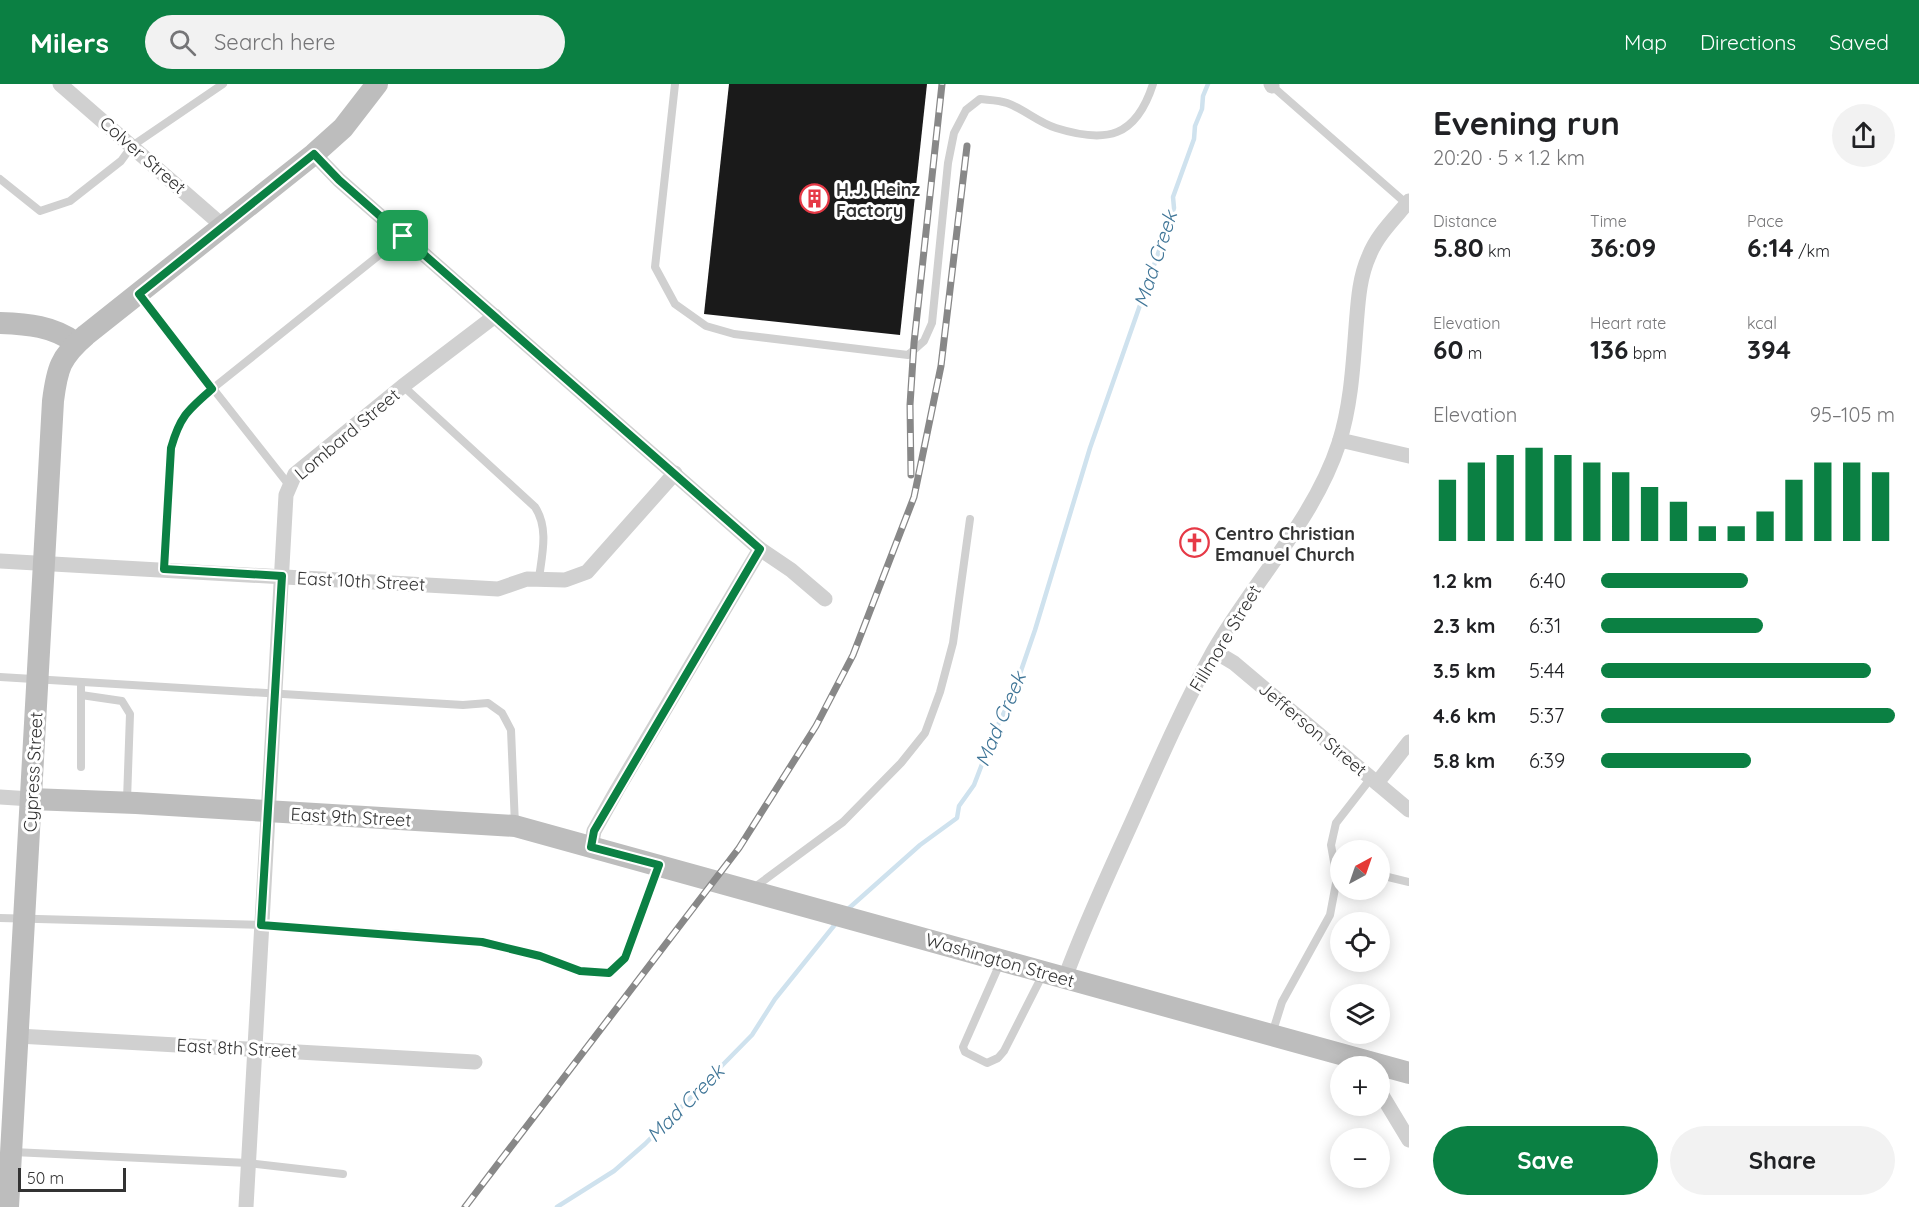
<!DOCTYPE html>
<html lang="en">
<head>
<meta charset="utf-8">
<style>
  :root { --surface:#fff; --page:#f2f2f2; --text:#202124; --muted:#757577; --accent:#0b8043 }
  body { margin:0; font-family:Quicksand,sans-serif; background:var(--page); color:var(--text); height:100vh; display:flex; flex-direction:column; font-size:22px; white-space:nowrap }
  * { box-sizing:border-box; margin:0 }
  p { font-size:20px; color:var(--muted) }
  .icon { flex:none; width:33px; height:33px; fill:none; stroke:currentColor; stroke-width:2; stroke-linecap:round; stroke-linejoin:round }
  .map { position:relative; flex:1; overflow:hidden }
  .sheet { display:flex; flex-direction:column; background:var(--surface); width:510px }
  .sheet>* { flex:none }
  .needle { width:39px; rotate:40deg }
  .tools { position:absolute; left:1330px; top:756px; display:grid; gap:12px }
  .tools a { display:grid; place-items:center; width:60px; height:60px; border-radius:50%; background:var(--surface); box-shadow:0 3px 15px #0003; font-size:30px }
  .scale { position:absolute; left:18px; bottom:15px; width:108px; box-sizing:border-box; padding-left:6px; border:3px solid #333; border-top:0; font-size:16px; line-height:21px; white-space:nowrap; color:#333; -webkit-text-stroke:4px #fff; paint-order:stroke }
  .pin { position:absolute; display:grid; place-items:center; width:51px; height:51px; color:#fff; margin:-26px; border-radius:12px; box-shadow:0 3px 9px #0006 }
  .round { display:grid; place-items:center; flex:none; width:63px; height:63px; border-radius:32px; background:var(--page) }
  .summary { display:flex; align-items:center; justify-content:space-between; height:102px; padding:0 24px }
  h1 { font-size:33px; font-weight:700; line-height:45px }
  .figures { display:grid; grid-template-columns:repeat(3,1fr); gap:9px; height:102px; padding:6px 24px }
  .figures div { display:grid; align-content:center }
  .figures b { font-size:26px; font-weight:700 }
  .figures small { font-size:16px; font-weight:400 }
  .figures p { font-size:16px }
  .chart { height:168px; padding:12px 24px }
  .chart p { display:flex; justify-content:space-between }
  .chart svg { width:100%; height:108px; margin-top:6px; stroke:var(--accent); stroke-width:6 }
  .cta { display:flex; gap:12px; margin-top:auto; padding:12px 24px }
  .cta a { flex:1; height:69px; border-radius:36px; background:var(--accent); color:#fff; font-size:24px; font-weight:700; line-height:69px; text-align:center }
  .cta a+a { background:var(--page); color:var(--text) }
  ul { padding:0 24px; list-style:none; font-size:20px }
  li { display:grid; grid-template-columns:96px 72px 1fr; align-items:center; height:45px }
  li i { height:15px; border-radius:8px; background:var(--accent) }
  header { display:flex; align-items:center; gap:36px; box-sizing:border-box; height:84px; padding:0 30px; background:var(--accent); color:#fff }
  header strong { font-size:28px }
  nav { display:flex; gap:33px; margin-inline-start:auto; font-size:21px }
  .search { width:420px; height:54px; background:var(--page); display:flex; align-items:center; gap:15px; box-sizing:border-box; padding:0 21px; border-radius:33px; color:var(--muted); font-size:22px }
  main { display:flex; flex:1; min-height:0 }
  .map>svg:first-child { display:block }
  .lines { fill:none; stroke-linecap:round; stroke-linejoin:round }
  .stream { stroke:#cfe2ee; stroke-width:4.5 }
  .building { fill:#1a1a1a }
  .lane { stroke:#d0d0d0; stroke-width:8 }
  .street { stroke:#d0d0d0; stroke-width:15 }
  .secondary { stroke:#bdbdbd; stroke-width:22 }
  .rail-casing { stroke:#888; stroke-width:7 }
  .rail { stroke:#fff; stroke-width:4.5; stroke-dasharray:14; stroke-linecap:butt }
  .route-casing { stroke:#fff; stroke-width:12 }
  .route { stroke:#0b8043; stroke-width:8 }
  .labels { text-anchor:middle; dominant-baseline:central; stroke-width:6; stroke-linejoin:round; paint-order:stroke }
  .street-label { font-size:18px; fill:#333; stroke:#fff }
  .poi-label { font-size:18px; font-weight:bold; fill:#333; stroke:#fff; text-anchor:start }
  .water-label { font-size:20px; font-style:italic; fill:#3f7597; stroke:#fff }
</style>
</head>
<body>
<header>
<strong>Milers</strong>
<div class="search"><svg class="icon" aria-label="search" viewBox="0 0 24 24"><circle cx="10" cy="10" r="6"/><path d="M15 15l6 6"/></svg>Search here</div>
<nav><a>Map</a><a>Directions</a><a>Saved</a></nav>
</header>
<main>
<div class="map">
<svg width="1409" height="1123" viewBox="0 0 1409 1123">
  <rect width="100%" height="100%" fill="#fff"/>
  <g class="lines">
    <g class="stream">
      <path d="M848 825 920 761 957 734 959 722 974 701 994 649 1013 610 1035 546 1090 364 1174 124 1173 113 1194 55 1195 42 1202 25 1203 12 1208 0"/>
      <path d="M557 1123 614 1087 645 1060 752 951 775 915 837 838"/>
    </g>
  </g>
  <path class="building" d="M729 0H927L900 251 704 230Z"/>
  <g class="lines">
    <g class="lane">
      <path d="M675 0 655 183 675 220 706 242 734 250 908 271 924 257 932 239 948 79 954 49 966 26 980 15C988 16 999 16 1007 19 1024 25 1039 39 1056 44 1107 60 1136 53 1153 0"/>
      <path d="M1272 2 1408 121"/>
      <path d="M0 95 40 127 70 117 121 77 132 62 223 0"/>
      <path d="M140 212 289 401"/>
      <path d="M403 302 535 423C549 444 542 471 539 494"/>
      <path d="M164 485 171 364C180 332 188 326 212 305L403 152"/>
      <path d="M0 593 463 621 488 619 502 629 511 646 515 741"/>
      <path d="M81 611 122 617 130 630 127 716"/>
      <path d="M81 683V599"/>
      <path d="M1380 791 1409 798"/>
      <path d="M755 803 843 738 901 679 925 649 940 608 953 559 970 435"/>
      <path d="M0 834 261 841 416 851 482 858 540 872 580 887 609 889 625 874 657 785"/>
      <path d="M1001 877 963 963 965 968 987 979 998 974 1004 967 1043 890"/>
      <path d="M1272 950 1282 918 1330 831 1337 794 1331 761 1336 739 1371 694"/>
      <path d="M13 1068 248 1079 343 1090"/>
    </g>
    <g class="street">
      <path d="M60 0 224 143"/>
      <path d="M1271 0 1272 2"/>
      <path d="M314 70 339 96 760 465 791 486 825 515"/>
      <path d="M1340 356 1409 372"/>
      <path d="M0 477 498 505 527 495 565 496 587 488 675 389"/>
      <path d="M1214 567 1234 579 1409 726"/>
      <path d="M1377 699 1409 658"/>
      <path d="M0 713 31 715"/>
      <path d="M591 763 594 747 617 706 760 465"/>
      <path d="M1065 894C1084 842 1108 791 1131 740 1157 682 1182 624 1213 568 1253 498 1314 436 1339 359 1351 321 1353 282 1356 243 1358 219 1359 194 1369 172 1377 151 1395 134 1409 117"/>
      <path d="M18 952 475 978"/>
      <path d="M1380 1008 1409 1056"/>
      <path d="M246 1123 286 411 295 390 403 302 495 232"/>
    </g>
    <g class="secondary">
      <path d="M0 239C28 240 53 242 76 259"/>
      <path d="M31 715 136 719 515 742 1409 989"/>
      <path d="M8 1123 53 317C57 285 60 273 86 251L314 70 343 44 377 0"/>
    </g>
    <defs>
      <g id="rail">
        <path d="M911 391 910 321 914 259 942 0"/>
        <path d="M465 1123 739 764 816 642 853 571 914 413 941 282 967 62"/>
      </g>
    </defs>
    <use href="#rail" class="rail-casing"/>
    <use href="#rail" class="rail"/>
  </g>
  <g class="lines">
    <defs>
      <path id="route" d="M314 70 339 96 760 465 594 747 591 763 659 781 625 874 609 889 580 887 540 872 482 858 261 841 282 492 164 485 171 364C180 332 188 326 212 305L139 210Z"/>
    </defs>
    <use href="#route" class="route-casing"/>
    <use href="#route" class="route"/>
  </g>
  <defs>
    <symbol id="building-ring" viewBox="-11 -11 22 22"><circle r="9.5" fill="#fff" stroke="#e63946" stroke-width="1.5"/><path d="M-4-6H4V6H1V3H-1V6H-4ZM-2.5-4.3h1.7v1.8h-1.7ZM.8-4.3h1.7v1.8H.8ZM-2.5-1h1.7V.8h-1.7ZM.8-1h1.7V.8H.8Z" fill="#e63946"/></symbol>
    <symbol id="church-ring" viewBox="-11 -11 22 22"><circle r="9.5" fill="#fff" stroke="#e63946" stroke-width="1.5"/><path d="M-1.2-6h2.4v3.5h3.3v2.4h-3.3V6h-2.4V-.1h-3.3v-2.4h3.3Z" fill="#e63946"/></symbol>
  </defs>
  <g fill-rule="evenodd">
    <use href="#building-ring" x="798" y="98" width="33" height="33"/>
    <use href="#church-ring" x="1178" y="442" width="33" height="33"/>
  </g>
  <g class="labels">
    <g class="street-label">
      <text transform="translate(143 71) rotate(41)">Colver Street</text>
      <text transform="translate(347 350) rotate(-40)">Lombard Street</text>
      <text transform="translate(361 497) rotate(3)">East 10th Street</text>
      <text transform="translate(1225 554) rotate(-59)">Fillmore Street</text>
      <text transform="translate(1313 645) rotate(40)">Jefferson Street</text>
      <text transform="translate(33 688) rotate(-87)">Cypress Street</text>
      <text transform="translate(351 733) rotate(3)">East 9th Street</text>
      <text transform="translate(1000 876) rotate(16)">Washington Street</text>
      <text transform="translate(237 964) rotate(3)">East 8th Street</text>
    </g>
    <g class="poi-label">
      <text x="836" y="105">H.J. Heinz<tspan x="836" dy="21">Factory</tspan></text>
      <text x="1215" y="449">Centro Christian<tspan x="1215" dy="21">Emanuel Church</tspan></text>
    </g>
    <g class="water-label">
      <text transform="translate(1155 175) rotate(-72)">Mad Creek</text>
      <text transform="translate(1000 635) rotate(-67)">Mad Creek</text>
      <text transform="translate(685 1019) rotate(-45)">Mad Creek</text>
    </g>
  </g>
</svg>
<div class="tools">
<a><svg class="needle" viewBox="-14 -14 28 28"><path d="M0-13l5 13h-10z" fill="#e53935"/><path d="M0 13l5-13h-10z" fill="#757577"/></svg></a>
<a><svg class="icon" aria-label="locate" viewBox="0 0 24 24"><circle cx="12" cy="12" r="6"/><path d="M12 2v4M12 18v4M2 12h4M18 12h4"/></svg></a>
<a><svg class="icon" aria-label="layers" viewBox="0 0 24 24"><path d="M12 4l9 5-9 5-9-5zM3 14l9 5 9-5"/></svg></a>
<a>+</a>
<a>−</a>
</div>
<div class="scale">50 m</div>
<div class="pin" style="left:403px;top:152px;background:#1e9e55"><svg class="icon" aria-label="arrive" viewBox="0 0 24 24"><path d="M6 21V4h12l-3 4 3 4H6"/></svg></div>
</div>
<section class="sheet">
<div class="summary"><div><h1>Evening run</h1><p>20:20 · 5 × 1.2 km</p></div><a class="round"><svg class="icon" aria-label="share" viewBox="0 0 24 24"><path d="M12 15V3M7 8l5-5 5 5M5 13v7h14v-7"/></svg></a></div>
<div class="figures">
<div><p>Distance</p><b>5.80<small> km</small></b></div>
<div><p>Time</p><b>36:09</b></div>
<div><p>Pace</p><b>6:14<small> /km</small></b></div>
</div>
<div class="figures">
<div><p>Elevation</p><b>60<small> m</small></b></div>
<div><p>Heart rate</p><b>136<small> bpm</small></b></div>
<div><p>kcal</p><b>394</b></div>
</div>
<div class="chart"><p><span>Elevation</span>95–105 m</p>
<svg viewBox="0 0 160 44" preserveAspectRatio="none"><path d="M5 44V19M15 44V12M25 44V9M35 44V6M45 44V9M55 44V12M65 44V16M75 44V22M85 44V28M95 44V38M105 44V38M115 44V32M125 44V19M135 44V12M145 44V12M155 44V16"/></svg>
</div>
<ul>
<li><b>1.2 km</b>6:40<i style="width:50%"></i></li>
<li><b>2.3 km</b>6:31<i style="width:55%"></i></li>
<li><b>3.5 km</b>5:44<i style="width:92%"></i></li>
<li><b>4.6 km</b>5:37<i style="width:100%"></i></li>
<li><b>5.8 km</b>6:39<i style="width:51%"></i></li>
</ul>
<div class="cta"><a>Save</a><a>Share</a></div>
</section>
</main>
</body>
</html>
